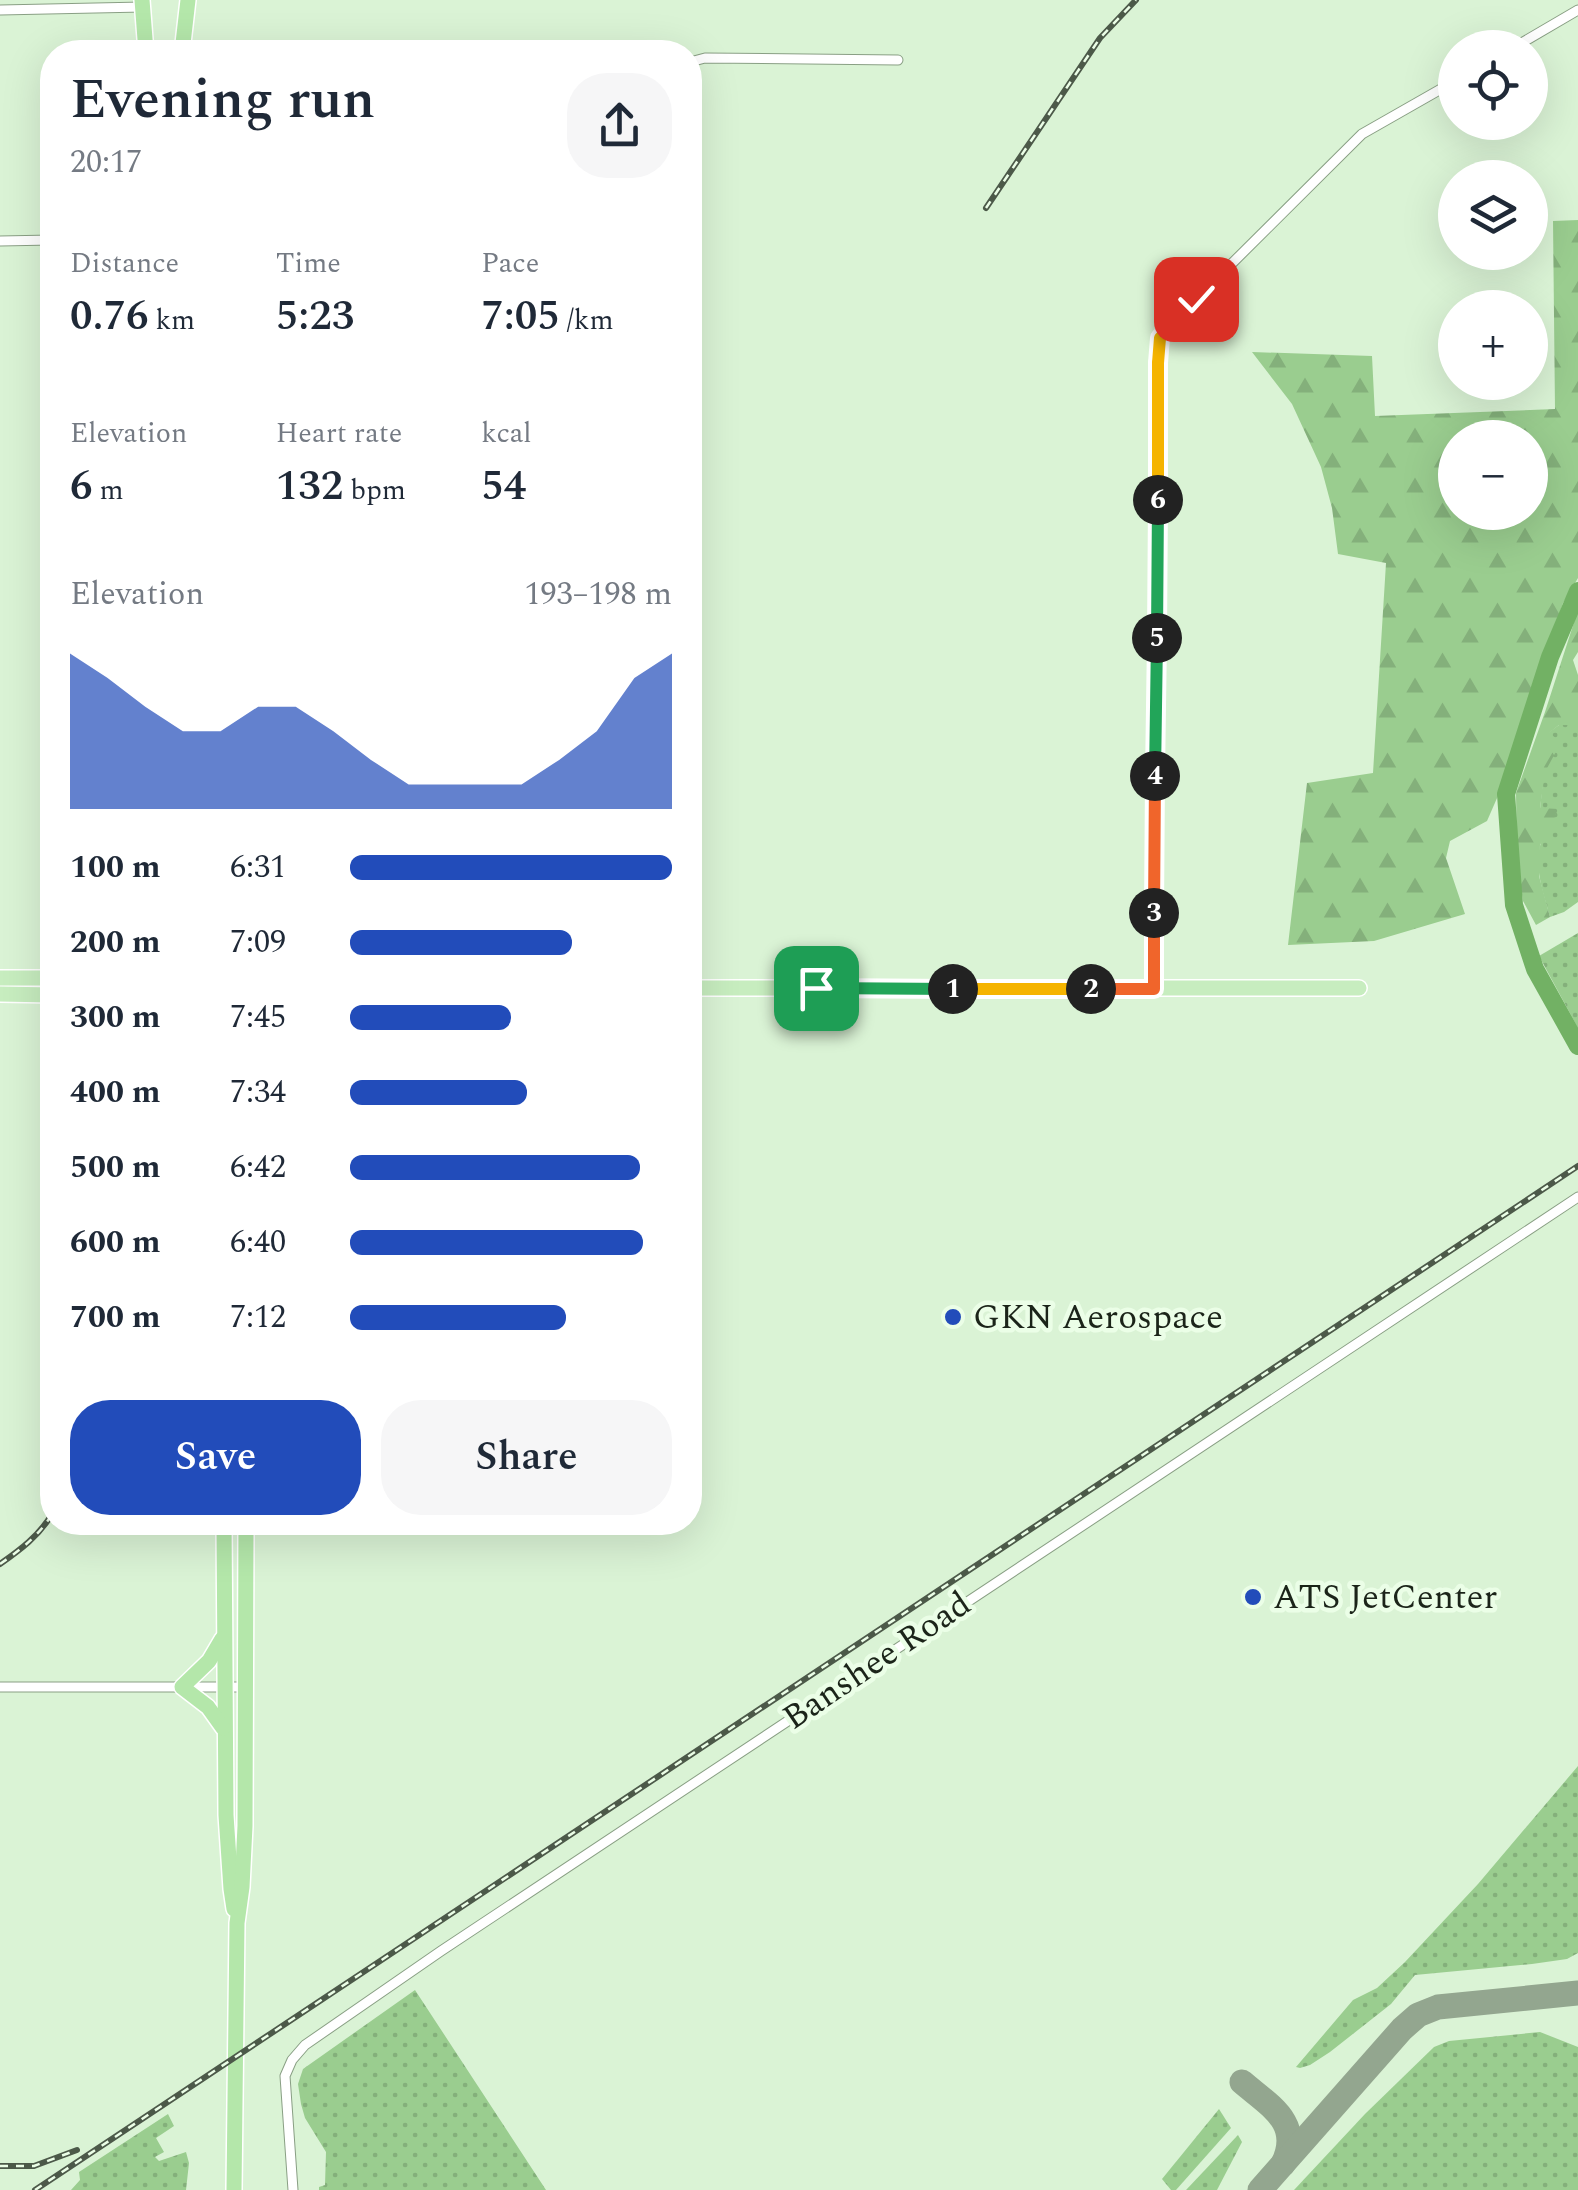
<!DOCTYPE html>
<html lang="en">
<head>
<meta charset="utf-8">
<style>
  :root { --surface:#fff; --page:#f6f6f7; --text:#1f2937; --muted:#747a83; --accent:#224cba }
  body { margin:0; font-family:Spectral,serif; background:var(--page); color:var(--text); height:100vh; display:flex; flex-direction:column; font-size:38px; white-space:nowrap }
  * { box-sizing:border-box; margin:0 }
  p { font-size:32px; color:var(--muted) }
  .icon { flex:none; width:55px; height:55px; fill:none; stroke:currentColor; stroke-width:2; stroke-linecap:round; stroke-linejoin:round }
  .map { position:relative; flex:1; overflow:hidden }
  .panel { position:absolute; left:40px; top:40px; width:662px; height:1495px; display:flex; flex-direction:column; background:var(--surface); border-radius:40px; box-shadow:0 10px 40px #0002 }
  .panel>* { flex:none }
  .fabs { position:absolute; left:1438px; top:30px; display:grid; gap:20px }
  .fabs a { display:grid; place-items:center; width:110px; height:110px; border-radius:50%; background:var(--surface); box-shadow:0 10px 40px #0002; font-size:50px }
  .pin { position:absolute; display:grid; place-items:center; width:85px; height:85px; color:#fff; margin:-42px; border-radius:20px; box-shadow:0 5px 15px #0006 }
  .km { position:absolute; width:50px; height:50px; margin:-25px; border-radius:50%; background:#222; color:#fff; font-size:28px; line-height:50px; text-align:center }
  .round { display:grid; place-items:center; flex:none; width:105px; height:105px; border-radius:40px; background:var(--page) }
  .headline { display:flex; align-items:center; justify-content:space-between; height:170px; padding:0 30px }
  h1 { font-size:55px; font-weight:600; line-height:75px }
  .figures { display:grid; grid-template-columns:repeat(3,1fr); gap:15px; height:170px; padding:10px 30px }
  .figures div { display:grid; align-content:center }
  .figures b { font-size:42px; font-weight:600 }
  .figures small { font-size:28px; font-weight:400 }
  .figures p { font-size:28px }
  .chart { height:280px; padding:20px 30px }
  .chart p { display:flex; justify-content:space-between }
  .chart svg { width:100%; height:180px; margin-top:10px; fill:var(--accent); opacity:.7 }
  .primary-button { display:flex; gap:20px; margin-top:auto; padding:20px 30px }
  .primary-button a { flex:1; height:115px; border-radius:40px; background:var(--accent); color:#fff; font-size:40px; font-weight:600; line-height:115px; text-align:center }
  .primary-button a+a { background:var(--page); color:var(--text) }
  ul { padding:0 30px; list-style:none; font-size:32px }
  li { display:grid; grid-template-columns:160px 120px 1fr; align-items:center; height:75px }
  li i { height:25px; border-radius:12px; background:var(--accent) }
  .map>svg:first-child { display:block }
  .grass { fill:url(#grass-dots) }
  .forest { fill:url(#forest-firs); fill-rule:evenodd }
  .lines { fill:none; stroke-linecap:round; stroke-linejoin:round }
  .river { stroke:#72b164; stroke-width:18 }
  .taxiway { stroke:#93a68f; stroke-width:25 }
  .minor-casing { stroke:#899f84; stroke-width:11 }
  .primary-casing { stroke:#fff; stroke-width:18 }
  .trunk-casing { stroke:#fff; stroke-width:18 }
  .minor { stroke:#fff; stroke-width:9 }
  .primary { stroke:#c7edbf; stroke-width:15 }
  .trunk { stroke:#b4e7aa; stroke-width:15 }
  .rail-casing { stroke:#4c5949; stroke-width:6 }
  .rail { stroke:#ebfee7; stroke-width:2.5; stroke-dasharray:8; stroke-linecap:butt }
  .split-1-casing { stroke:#fff; stroke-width:20 }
  .split-2-casing { stroke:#fff; stroke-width:20 }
  .split-3-casing { stroke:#fff; stroke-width:20 }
  .split-4-casing { stroke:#fff; stroke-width:20 }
  .split-5-casing { stroke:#fff; stroke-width:20 }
  .split-6-casing { stroke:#fff; stroke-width:20 }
  .split-7-casing { stroke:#fff; stroke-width:20 }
  .split-8-casing { stroke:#fff; stroke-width:20 }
  .split-1 { stroke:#22a559; stroke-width:12 }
  .split-2 { stroke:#f5b400; stroke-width:12 }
  .split-3 { stroke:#f0652b; stroke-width:12 }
  .split-4 { stroke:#f0652b; stroke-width:12 }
  .split-5 { stroke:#22a559; stroke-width:12 }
  .split-6 { stroke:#22a559; stroke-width:12 }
  .split-7 { stroke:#f5b400; stroke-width:12 }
  .split-8 { stroke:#f5b400; stroke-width:12 }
  .poi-dot { fill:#224cba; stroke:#ebfee7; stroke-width:4 }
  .labels { text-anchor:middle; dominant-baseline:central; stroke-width:9; stroke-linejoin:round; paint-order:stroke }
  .poi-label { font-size:35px; fill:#1b2419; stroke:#ebfee7; text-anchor:start }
  .street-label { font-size:35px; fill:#1b2419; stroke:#ebfee7 }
</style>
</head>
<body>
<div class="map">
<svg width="1578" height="2190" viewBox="0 0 1578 2190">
  <defs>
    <pattern id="grass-dots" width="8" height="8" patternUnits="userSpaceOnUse" patternTransform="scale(2.5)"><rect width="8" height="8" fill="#9acd8f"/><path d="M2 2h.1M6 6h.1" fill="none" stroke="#84b07b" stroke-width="1.8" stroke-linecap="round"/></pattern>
    <pattern id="forest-firs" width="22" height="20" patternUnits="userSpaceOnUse" patternTransform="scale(2.5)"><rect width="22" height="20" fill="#9acd8f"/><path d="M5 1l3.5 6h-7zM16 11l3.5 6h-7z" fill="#84b07b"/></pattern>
  </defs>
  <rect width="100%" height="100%" fill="#daf3d5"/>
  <g class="grass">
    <path d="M1559 725H1578V902L1564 912 1550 917C1544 895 1534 869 1540 846 1542 837 1553 822 1557 810L1540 809 1548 733Z"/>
    <path d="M1578 933V1028L1539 956Z"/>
    <path d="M1578 1766V1953L1567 1959 1532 1964 1415 1975 1391 2004 1330 2052 1310 2065 1300 2068 1296 2067 1353 2000 1377 1988 1405 1962 1478 1884Z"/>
    <path d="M415 1990 546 2190H319V2187L325 2185 326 2152 305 2118 301 2104 298 2084 303 2069Z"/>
    <path d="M1540 2032 1578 2047V2190H1294L1365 2114 1434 2047 1449 2041Z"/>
    <path d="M1219 2109 1231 2128 1176 2190H1171L1162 2179Z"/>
    <path d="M168 2114 174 2126 156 2138 164 2152 155 2157 159 2161 186 2152 189 2163 186 2190H71L80 2180 79 2172Z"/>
    <path d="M1238 2135 1242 2142 1217 2190H1186Z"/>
  </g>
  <g class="forest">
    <path d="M1578 220V578L1563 603 1501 789 1487 821 1450 841 1446 858 1465 914 1374 941 1288 945 1307 783 1373 773 1386 563 1338 554 1332 508 1321 467 1292 404 1252 352 1372 356 1375 416 1555 409 1553 221ZM1455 438H1530V512H1455Z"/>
    <path d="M1578 610V652L1573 660 1578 675V725H1559L1549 733 1557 739 1559 746 1545 772 1540 808 1558 809 1551 827 1540 845 1539 876 1550 917 1536 925 1523 901 1517 863 1516 793 1545 712Z"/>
  </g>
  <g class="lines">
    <path class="river" d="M1578 591 1550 657 1506 794 1514 905 1535 969 1578 1046"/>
    <g class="taxiway">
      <path d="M1242 2082C1270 2106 1303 2123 1283 2164"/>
      <path d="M1260 2190 1402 2029 1418 2015 1438 2007 1578 1993"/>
    </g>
    <defs>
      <g id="minor">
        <path d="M0 10 143 7"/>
        <path d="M1513 48 1578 10"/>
        <path d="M690 62 705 58 898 60"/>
        <path d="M0 241 52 240"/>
        <path d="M1153 989 1158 348 1160 338 1166 329 1362 134 1455 81"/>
        <path d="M0 1687H246"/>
        <path d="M293 2190 285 2076 292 2060 305 2045 441 1951 1578 1197"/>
      </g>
      <g id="primary">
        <path d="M0 978H52"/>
        <path d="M690 988H1359"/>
        <path d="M0 994 52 995"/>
      </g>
      <g id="trunk">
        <path d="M142 0 146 52"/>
        <path d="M182 52 188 0"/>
        <path d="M224 1522 226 1815 231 1889 234 1909"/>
        <path d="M222 1639 209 1661 182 1687 208 1707 223 1728"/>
        <path d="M234 2190 237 1923 242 1887 245 1826 246 1522"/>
      </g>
    </defs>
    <use href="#minor" class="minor-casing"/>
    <use href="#primary" class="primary-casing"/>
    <use href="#trunk" class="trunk-casing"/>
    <use href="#minor" class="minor"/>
    <use href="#primary" class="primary"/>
    <use href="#trunk" class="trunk"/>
    <defs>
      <g id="rail">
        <path d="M986 208 1100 38 1136 0"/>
        <path d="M0 1564C20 1550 39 1536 52 1514"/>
        <path d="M0 2166H34L77 2150"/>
        <path d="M35 2190 1578 1166"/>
      </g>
    </defs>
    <use href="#rail" class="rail-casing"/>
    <use href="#rail" class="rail"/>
  </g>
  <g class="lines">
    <defs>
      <path id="split-1" d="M816 988 953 989"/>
      <path id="split-2" d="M953 989H1091"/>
      <path id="split-3" d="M1091 989H1154V913"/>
      <path id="split-4" d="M1154 913 1155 776"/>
      <path id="split-5" d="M1155 776 1157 638"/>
      <path id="split-6" d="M1157 638 1158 500"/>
      <path id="split-7" d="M1158 500V363"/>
      <path id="split-8" d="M1158 363 1160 338 1196 299"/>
    </defs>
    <use href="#split-1" class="split-1-casing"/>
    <use href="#split-2" class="split-2-casing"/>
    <use href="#split-3" class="split-3-casing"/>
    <use href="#split-4" class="split-4-casing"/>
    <use href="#split-5" class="split-5-casing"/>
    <use href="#split-6" class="split-6-casing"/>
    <use href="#split-7" class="split-7-casing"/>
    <use href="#split-8" class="split-8-casing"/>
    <use href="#split-1" class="split-1"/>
    <use href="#split-2" class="split-2"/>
    <use href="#split-3" class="split-3"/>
    <use href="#split-4" class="split-4"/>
    <use href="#split-5" class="split-5"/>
    <use href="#split-6" class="split-6"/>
    <use href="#split-7" class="split-7"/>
    <use href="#split-8" class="split-8"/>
  </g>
  <g class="poi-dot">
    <circle cx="953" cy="1317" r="10"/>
    <circle cx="1253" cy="1597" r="10"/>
  </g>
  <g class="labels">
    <g class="poi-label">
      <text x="973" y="1317">GKN Aerospace</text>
      <text x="1273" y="1597">ATS JetCenter</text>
    </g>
    <g class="street-label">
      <text transform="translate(877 1661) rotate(-34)">Banshee Road</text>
    </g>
  </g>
</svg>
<div class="fabs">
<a><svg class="icon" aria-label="locate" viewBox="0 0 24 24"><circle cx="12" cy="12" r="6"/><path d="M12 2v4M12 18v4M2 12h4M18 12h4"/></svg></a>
<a><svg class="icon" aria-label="layers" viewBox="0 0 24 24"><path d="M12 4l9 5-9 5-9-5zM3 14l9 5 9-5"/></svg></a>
<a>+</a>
<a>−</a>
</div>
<div class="pin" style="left:816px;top:988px;background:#1e9e55"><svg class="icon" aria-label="arrive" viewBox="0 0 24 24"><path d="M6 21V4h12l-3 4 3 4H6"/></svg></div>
<div class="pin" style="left:1196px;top:299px;background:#d93025"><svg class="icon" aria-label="check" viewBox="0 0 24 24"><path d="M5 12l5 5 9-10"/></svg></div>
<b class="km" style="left:953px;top:989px">1</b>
<b class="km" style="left:1091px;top:989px">2</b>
<b class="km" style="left:1154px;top:913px">3</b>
<b class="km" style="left:1155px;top:776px">4</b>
<b class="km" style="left:1157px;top:638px">5</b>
<b class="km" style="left:1158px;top:500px">6</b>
<section class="panel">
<div class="headline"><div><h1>Evening run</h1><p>20:17</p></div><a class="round"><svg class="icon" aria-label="share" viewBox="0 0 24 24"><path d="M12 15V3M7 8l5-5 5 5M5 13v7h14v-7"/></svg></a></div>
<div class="figures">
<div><p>Distance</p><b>0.76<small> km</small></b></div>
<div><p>Time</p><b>5:23</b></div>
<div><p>Pace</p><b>7:05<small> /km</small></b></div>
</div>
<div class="figures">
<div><p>Elevation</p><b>6<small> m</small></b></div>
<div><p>Heart rate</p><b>132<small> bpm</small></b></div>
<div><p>kcal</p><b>54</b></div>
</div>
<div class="chart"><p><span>Elevation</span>193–198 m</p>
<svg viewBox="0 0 160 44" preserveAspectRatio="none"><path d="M0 44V6L10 12L20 19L30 25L40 25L50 19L60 19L70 25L80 32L90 38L100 38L110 38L120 38L130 32L140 25L150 12L160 6V44z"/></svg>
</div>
<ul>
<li><b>100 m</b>6:31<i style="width:100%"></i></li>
<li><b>200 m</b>7:09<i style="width:69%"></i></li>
<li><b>300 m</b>7:45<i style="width:50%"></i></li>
<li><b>400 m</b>7:34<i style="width:55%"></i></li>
<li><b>500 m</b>6:42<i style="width:90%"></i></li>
<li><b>600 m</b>6:40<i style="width:91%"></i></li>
<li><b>700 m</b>7:12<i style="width:67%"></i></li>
</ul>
<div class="primary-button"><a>Save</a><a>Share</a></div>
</section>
</div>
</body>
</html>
